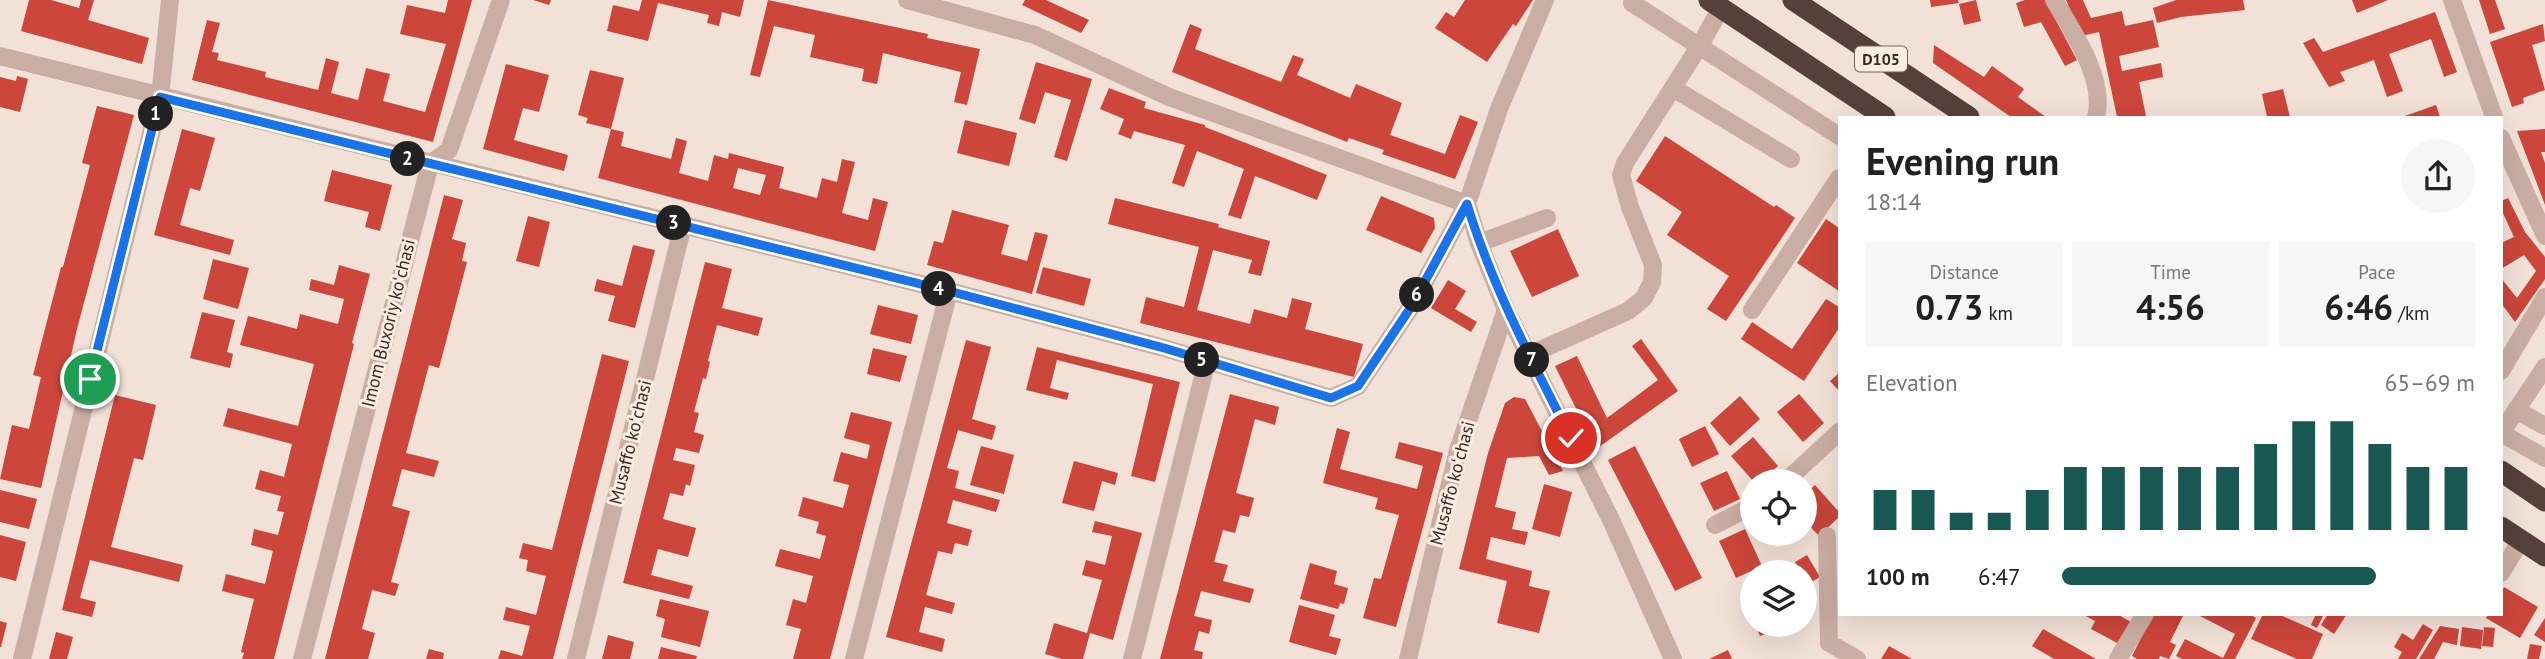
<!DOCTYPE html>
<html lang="en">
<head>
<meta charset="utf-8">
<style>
  :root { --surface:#fff; --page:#f6f6f6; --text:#222; --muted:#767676; --accent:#195852 }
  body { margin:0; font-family:"PT Sans",sans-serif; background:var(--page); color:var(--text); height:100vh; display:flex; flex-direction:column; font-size:26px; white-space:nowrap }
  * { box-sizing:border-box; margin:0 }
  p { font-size:23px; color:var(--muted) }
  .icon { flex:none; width:38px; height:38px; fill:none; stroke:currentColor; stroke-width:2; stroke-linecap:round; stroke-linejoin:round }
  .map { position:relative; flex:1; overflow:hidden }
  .side { position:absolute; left:1838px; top:116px; width:665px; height:500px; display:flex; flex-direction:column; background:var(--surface); border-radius:0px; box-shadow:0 7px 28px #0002 }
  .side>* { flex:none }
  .fabs { position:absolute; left:1740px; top:469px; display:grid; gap:14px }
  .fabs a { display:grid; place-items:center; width:77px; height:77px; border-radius:50%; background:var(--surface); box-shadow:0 7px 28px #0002; font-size:35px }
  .pin { position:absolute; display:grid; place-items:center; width:60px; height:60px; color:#fff; margin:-30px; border:4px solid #fff; border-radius:50%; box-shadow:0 2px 7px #0007 }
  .km { position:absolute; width:35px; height:35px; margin:-18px; border-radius:50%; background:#222; color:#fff; font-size:19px; line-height:35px; text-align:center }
  .round { display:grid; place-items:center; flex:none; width:74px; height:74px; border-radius:37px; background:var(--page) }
  .overview { display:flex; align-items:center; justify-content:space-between; height:119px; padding:0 28px }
  h1 { font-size:38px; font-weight:600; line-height:52px }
  .stats { display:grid; grid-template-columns:repeat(3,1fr); gap:10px; height:119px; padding:7px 28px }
  .stats div { display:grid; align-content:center; border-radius:0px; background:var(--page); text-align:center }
  .stats b { font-size:35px; font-weight:600 }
  .stats small { font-size:19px; font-weight:400 }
  .stats p { font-size:19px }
  .chart { height:196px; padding:14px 28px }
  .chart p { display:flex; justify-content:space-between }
  .chart svg { width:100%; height:126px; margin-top:7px; stroke:var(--accent); stroke-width:6 }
  ul { padding:0 28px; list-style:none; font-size:23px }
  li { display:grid; grid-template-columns:112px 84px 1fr; align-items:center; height:52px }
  li i { height:18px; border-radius:9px; background:var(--accent) }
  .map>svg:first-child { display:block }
  .building { fill:#cd463b; fill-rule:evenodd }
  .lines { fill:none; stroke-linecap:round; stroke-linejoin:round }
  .minor { stroke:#cbaea3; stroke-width:18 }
  .highway { stroke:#56403c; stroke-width:21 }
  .route-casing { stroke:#fff; stroke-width:14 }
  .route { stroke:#1a73e8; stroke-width:9 }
  .labels { text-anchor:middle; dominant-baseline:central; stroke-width:6; stroke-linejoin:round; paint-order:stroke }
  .shield { fill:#faece3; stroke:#70635e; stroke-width:2 }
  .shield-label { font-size:16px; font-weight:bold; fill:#352825 }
  .street-label { font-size:18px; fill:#352825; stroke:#faece3 }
</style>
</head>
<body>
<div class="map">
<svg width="2545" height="659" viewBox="0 0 2545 659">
  <rect width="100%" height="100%" fill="#f2e1d7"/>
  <g class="building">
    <path d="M29 0H51L79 8 81 0H94L88 20 149 38 142 64 21 31Z"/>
    <path d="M448 0H472L433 142 192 80 207 20 220 23 212 52 219 53 217 60 266 72 265 77 318 90 326 58 339 62 331 93 358 100 366 68 390 74 383 101 425 112 446 44 400 34 407 5 445 13Z"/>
    <path d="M533 0H551L549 5Z"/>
    <path d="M642 0H744L740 17 722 12 719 26 707 23 709 15 658 3 648 41 607 31 613 5 639 11Z"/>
    <path d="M768 0 928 34 927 38 980 49 967 105 954 102 961 72 883 53 877 84 862 81 864 69 810 57 815 35 774 26 760 77 750 75Z"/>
    <path d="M1025 0H1046L1089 20 1081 33 1022 5Z"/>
    <path d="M1465 0H1533L1516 26 1513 24 1487 62 1435 28 1446 12 1454 17Z"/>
    <path d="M1930 0H1958L1959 3 1931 7Z"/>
    <path d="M1976 0 1981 21 1964 25 1959 4Z"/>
    <path d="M2025 0H2045L2077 60 2065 66 2041 22 2024 27 2016 3Z"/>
    <path d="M2066 0H2083L2091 18 2122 11 2125 26 2153 20 2159 47 2119 56 2122 71 2161 63 2163 77 2139 82 2146 116 2117 117 2099 32 2081 36Z"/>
    <path d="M2176 0H2243L2245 10 2181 17 2157 23 2153 8Z"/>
    <path d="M2352 0H2388L2357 13Z"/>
    <path d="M2479 0H2495L2505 29 2490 34Z"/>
    <path d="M2435 12 2457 72 2444 77 2431 39 2389 54 2403 91 2387 97 2374 60 2340 72 2345 81 2329 87 2303 43 2314 38 2323 52Z"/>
    <path d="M1190 24 1202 29 1195 49 1281 82 1293 55 1304 59 1297 75 1350 98 1356 84 1402 103 1390 135 1445 154 1460 115 1478 122 1455 179 1382 154 1384 150 1349 138 1347 142 1172 72Z"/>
    <path d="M2543 24 2545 41 2532 45 2545 90 2523 98 2524 103 2512 107 2490 42Z"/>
    <path d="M1934 45 1984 77 1992 66 2024 89 2018 97 2046 117H2011L1933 63Z"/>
    <path d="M1036 62 1092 79 1067 161 1054 157 1071 100 1045 92 1035 124 1019 119Z"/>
    <path d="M506 64 549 75 539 112 523 108 514 140 568 155 564 171 483 149Z"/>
    <path d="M590 70 624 78 611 129 586 123 588 118 578 115Z"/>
    <path d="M17 76 28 79 20 112 0 107V77L16 81Z"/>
    <path d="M1109 88 1146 102 1144 108 1205 125V127L1327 175 1317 200 1255 176 1241 219 1228 215 1244 169 1197 151 1184 187 1172 183 1185 145 1134 131 1131 139 1118 134 1124 119 1100 109Z"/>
    <path d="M2283 89 2290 117H2267L2262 94Z"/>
    <path d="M2436 105 2440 117H2402Z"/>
    <path d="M97 106 134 115 77 329 41 488 0 479 12 425 29 429 41 377 33 375 61 267H63L90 165 82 163Z"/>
    <path d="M965 120 1017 133 1009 166 957 153Z"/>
    <path d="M182 129 215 138 200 191 190 188 180 225 234 240 230 255 154 235Z"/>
    <path d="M611 129 624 132 621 146 671 159 676 138 687 141 679 173 708 181 714 155 728 159 729 153 784 167 779 188 817 198 822 178 837 182 842 159 855 162 842 213 868 220 873 198 888 202 875 251 598 178ZM738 168 766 175 760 195 733 188Z"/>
    <path d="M2545 129V152H2541L2545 163V205L2517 131Z"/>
    <path d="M1665 136 1774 207 1776 205 1795 218 1726 321 1707 309 1729 276 1667 235 1682 212 1636 181Z"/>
    <path d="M332 170 392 185 380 231 365 227 369 212 324 201Z"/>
    <path d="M444 195 463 200 452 239 466 243 462 261 467 262 439 368 429 365 406 453 439 461 434 477 402 469 392 506 410 511 391 582 399 584 395 596 372 590 362 629 375 633 368 659H325Z"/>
    <path d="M1381 196 1434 218 1435 228 1421 253 1366 230Z"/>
    <path d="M1115 198 1219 224 1218 227 1270 241 1261 276 1248 273 1252 260 1213 250 1197 310 1250 324 1254 309 1287 318 1292 298 1312 303 1305 329 1363 344 1354 377 1140 323 1146 297 1184 307 1199 247 1108 224Z"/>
    <path d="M2508 198 2525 232 2545 257V279L2515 322 2501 303V278L2517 298 2536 271 2524 255 2501 269V243L2514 237 2501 209V201Z"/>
    <path d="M952 210 1009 225 1001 254 1027 261 1035 232 1048 235 1032 294 927 265 934 241 943 243Z"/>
    <path d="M528 216 550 222 539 267 516 261Z"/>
    <path d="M1826 219 1839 228V291L1797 263Z"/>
    <path d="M1558 229 1579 276 1532 297 1510 251Z"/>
    <path d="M633 245 655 250 635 328 608 321 615 296 594 291 597 279 622 286Z"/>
    <path d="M213 259 249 268 238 309 203 299Z"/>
    <path d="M705 262 732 269 722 308 763 318 758 336 717 325 708 361 710 362 706 379 703 378 694 412 699 413 694 432 704 435 699 453 676 448 673 460 695 465 690 486 686 484 683 496 670 493 663 519 696 528 688 557 658 549 651 575 693 586 689 599 623 583Z"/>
    <path d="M339 265 370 274 352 343 354 344 274 659H242L244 653 241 652 254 599 222 591 226 574 265 584 273 551 251 545 254 529 278 535 284 512 277 511 281 496 255 489 260 470 284 477 292 444 223 426 228 408 298 426 314 364 240 345 248 316 297 329 300 314 338 324 344 299 309 290 311 279 334 285Z"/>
    <path d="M1043 267 1091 279 1084 306 1036 293Z"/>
    <path d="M1448 280 1466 291 1455 309 1477 322 1471 332 1431 308Z"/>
    <path d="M1826 299 1839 307V328L1804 381 1741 339 1752 322 1792 349Z"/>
    <path d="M878 305 918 315 911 344 870 334Z"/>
    <path d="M202 312 235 320 227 352 233 354 230 368 190 358Z"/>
    <path d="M1641 339 1678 391 1596 449 1555 366 1577 356 1607 418 1658 380 1632 346Z"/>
    <path d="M966 340 991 347 972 419 996 426 992 440 958 430 947 468 959 471 955 488 1000 500 996 512 953 500 947 523 972 530 968 546 955 543 952 554 938 551 926 595 955 603 952 614 925 607 919 632 945 639 942 652 886 637Z"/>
    <path d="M1037 347 1180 382 1155 482 1131 476 1153 384 1057 360 1050 388 1069 393 1067 400 1026 390Z"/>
    <path d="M873 348 907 356 900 382 867 374Z"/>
    <path d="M602 354 629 361 553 659H498L501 650 522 656 530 626 503 620 506 607 536 615 546 576 526 571 528 560 519 558 523 543 552 550Z"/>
    <path d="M1839 373V391L1830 381Z"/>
    <path d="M1230 394 1279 407 1275 425 1255 419 1236 493 1254 498 1249 517 1240 515 1235 533 1223 530 1214 562 1228 565 1223 581 1254 589 1250 603 1201 591 1194 616 1212 620 1209 634 1199 631 1194 650 1203 652 1202 659H1160Z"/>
    <path d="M1799 394 1824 423 1803 442 1777 412Z"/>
    <path d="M115 395 156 405 143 460 134 458 111 547 183 565 179 582 90 560 80 598 96 602 92 617 62 610Z"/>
    <path d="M1740 396 1760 419 1730 446 1710 423Z"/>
    <path d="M1514 397 1525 399 1563 471 1549 475 1539 456 1507 458 1495 507 1516 512 1512 529 1528 532 1525 545 1491 537 1486 559 1532 571 1529 586 1550 591 1539 633 1497 623 1507 581 1459 569 1488 453 1505 403Z"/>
    <path d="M851 412 892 422 830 659H793L801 629 786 625 793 599 806 603 813 576 775 566 780 549 820 559 826 536 816 533 819 522 798 516 803 497 843 508 849 485 833 481 841 452 867 459 870 445 844 438Z"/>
    <path d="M1705 426 1719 454 1692 467 1679 439Z"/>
    <path d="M1337 428 1350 432 1340 469 1417 489 1423 466 1395 458 1399 442 1443 453 1396 627 1363 618 1374 578 1381 579 1399 515 1375 509 1378 498 1323 483Z"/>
    <path d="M1753 437 1778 466 1761 481H1753L1731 456Z"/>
    <path d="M981 446 1014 455 1004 494 970 485Z"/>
    <path d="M1635 446 1702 578 1675 591 1608 460Z"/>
    <path d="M1074 461 1118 473 1115 485 1102 481 1094 511 1062 503Z"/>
    <path d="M1727 471 1740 499 1714 511 1700 483Z"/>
    <path d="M1544 484 1572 492 1560 537 1532 529Z"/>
    <path d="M1815 485 1839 512V517L1819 536 1804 520V495Z"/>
    <path d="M0 490 37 499 29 529 0 522Z"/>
    <path d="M1095 521 1142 533 1113 640 1090 633 1083 659H1062L1045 654 1054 623 1087 633 1102 580 1082 575 1086 560 1105 565 1112 536 1092 532Z"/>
    <path d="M1745 529 1762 566 1736 578 1719 541Z"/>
    <path d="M0 535 26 542 16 581 0 577Z"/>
    <path d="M1807 555 1820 577 1808 584 1804 572H1801L1795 562Z"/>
    <path d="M1310 563 1337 571 1334 584 1348 588 1344 604 1340 603 1338 609 1300 599Z"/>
    <path d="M2504 587 2538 607 2520 638 2486 618 2488 614H2501V592Z"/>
    <path d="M660 599 709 611 700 647 661 637 665 619 656 616Z"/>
    <path d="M1299 605 1335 615 1329 636 1341 639 1336 655 1289 642Z"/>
    <path d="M2082 614H2117L2131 622 2119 644 2091 629 2095 621Z"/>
    <path d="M2153 614H2184L2170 642 2176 645 2169 659 2160 656 2159 659H2137L2132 656Z"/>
    <path d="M2196 614H2249L2256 618 2235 659H2182L2176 656 2185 639 2223 658 2235 634Z"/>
    <path d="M2263 614H2278L2323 634 2312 659H2297L2251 639Z"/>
    <path d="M2316 614H2324L2317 628 2311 625Z"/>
    <path d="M2328 614H2347L2334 634 2321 625Z"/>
    <path d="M2545 618V642L2534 635Z"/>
    <path d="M0 621 7 623 1 647H0Z"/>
    <path d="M2423 624 2433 630 2416 659H2398L2402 652 2394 647 2402 633 2413 640Z"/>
    <path d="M1755 625H1780L1781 628 1760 636Z"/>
    <path d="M2440 626 2459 629 2457 645 2443 642 2434 659H2419Z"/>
    <path d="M2462 627 2483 630 2481 649 2460 646Z"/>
    <path d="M2484 627 2495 628 2493 647 2482 646Z"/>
    <path d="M2043 629 2068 643 2096 659H2054L2032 646Z"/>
    <path d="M56 632 73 637 67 659H49Z"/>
    <path d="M608 635 634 642 630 659H602Z"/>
    <path d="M2530 644 2542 646 2539 659H2527Z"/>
    <path d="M1889 646 1912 659H1881Z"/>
    <path d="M661 647 697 656 696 659H658Z"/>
    <path d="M429 649 444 653 443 659H426Z"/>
    <path d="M1728 650 1732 659H1709Z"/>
  </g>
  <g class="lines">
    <g class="minor">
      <path d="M1545 0 1499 109 1467 204 1479 243 1506 310 1612 522 1673 659"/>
      <path d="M2054 0C2073 32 2106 79 2096 117"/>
      <path d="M2452 0 2494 117"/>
      <path d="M1632 3 1839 136"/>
      <path d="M0 56 949 291 1164 348 1331 398 1358 386 1411 307 1467 204 1169 97 1035 35 907 0"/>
      <path d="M1673 88 1791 159"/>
      <path d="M2501 138 2545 236"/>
      <path d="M1479 243 1547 218"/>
      <path d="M1752 310 1839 178"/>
      <path d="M1529 355 1628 311 1644 298 1652 282 1653 265 1630 207 1621 175 1625 163 1700 45 1721 8"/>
      <path d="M2545 367 2501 433 2545 458"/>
      <path d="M2501 371 2545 297"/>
      <path d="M2516 410 2545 426"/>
      <path d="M1786 481 1839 432"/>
      <path d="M1715 525 1752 506"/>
      <path d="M1827 536 1829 643 1857 659"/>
      <path d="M2501 573 2521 540"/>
      <path d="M22 659 160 97 170 0"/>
      <path d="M302 659 430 164 449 150 501 0"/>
      <path d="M576 659 683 225"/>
      <path d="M854 659 949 291"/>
      <path d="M1132 659 1207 361"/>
      <path d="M1408 659 1458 450 1506 310"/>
      <path d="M2118 659 2145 614"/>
    </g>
    <g class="highway">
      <path d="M1709 0 1885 117"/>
      <path d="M1793 0 1969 117"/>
      <path d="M2501 471 2545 501"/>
      <path d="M2501 527 2545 556"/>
    </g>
  </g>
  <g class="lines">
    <defs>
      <path id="route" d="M90 379 160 97 949 291 1164 348 1331 398 1358 386 1411 307 1467 204C1492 286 1532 361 1571 438"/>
    </defs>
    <use href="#route" class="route-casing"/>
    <use href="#route" class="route"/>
  </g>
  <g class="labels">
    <rect class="shield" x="1855" y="46.5" width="52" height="25" rx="5"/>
    <g class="shield-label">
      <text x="1881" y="59">D105</text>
    </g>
    <g class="street-label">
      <text transform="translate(388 323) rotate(-76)">Imom Buxoriy koʻchasi</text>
      <text transform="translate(630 442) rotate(-76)">Musaffo koʻchasi</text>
      <text transform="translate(1452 483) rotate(-75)">Musaffo koʻchasi</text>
    </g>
  </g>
</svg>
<div class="fabs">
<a><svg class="icon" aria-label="locate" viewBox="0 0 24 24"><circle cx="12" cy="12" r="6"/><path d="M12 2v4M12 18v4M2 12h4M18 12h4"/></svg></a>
<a><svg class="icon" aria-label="layers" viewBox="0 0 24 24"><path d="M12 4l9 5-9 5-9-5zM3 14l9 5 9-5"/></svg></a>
</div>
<div class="pin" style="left:90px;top:379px;background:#1e9e55"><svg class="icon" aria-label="arrive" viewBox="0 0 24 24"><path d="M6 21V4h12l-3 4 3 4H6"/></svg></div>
<div class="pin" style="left:1571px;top:438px;background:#d93025"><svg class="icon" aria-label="check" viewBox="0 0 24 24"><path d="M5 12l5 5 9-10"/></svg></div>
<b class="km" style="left:156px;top:114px">1</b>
<b class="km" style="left:408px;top:159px">2</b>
<b class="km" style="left:674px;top:223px">3</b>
<b class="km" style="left:939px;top:289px">4</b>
<b class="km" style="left:1202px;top:360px">5</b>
<b class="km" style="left:1417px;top:295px">6</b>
<b class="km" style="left:1532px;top:360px">7</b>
<section class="side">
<div class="overview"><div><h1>Evening run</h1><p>18:14</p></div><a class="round"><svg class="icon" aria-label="share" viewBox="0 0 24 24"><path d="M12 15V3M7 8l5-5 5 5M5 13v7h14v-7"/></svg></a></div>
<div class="stats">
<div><p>Distance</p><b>0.73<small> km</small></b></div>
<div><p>Time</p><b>4:56</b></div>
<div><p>Pace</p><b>6:46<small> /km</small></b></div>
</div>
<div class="chart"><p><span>Elevation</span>65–69 m</p>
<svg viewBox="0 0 160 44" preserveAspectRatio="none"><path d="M5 44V30M15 44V30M25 44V38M35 44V38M45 44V30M55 44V22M65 44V22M75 44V22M85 44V22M95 44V22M105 44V14M115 44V6M125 44V6M135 44V14M145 44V22M155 44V22"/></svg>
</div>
<ul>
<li><b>100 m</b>6:47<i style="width:76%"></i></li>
</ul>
</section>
</div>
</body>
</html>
